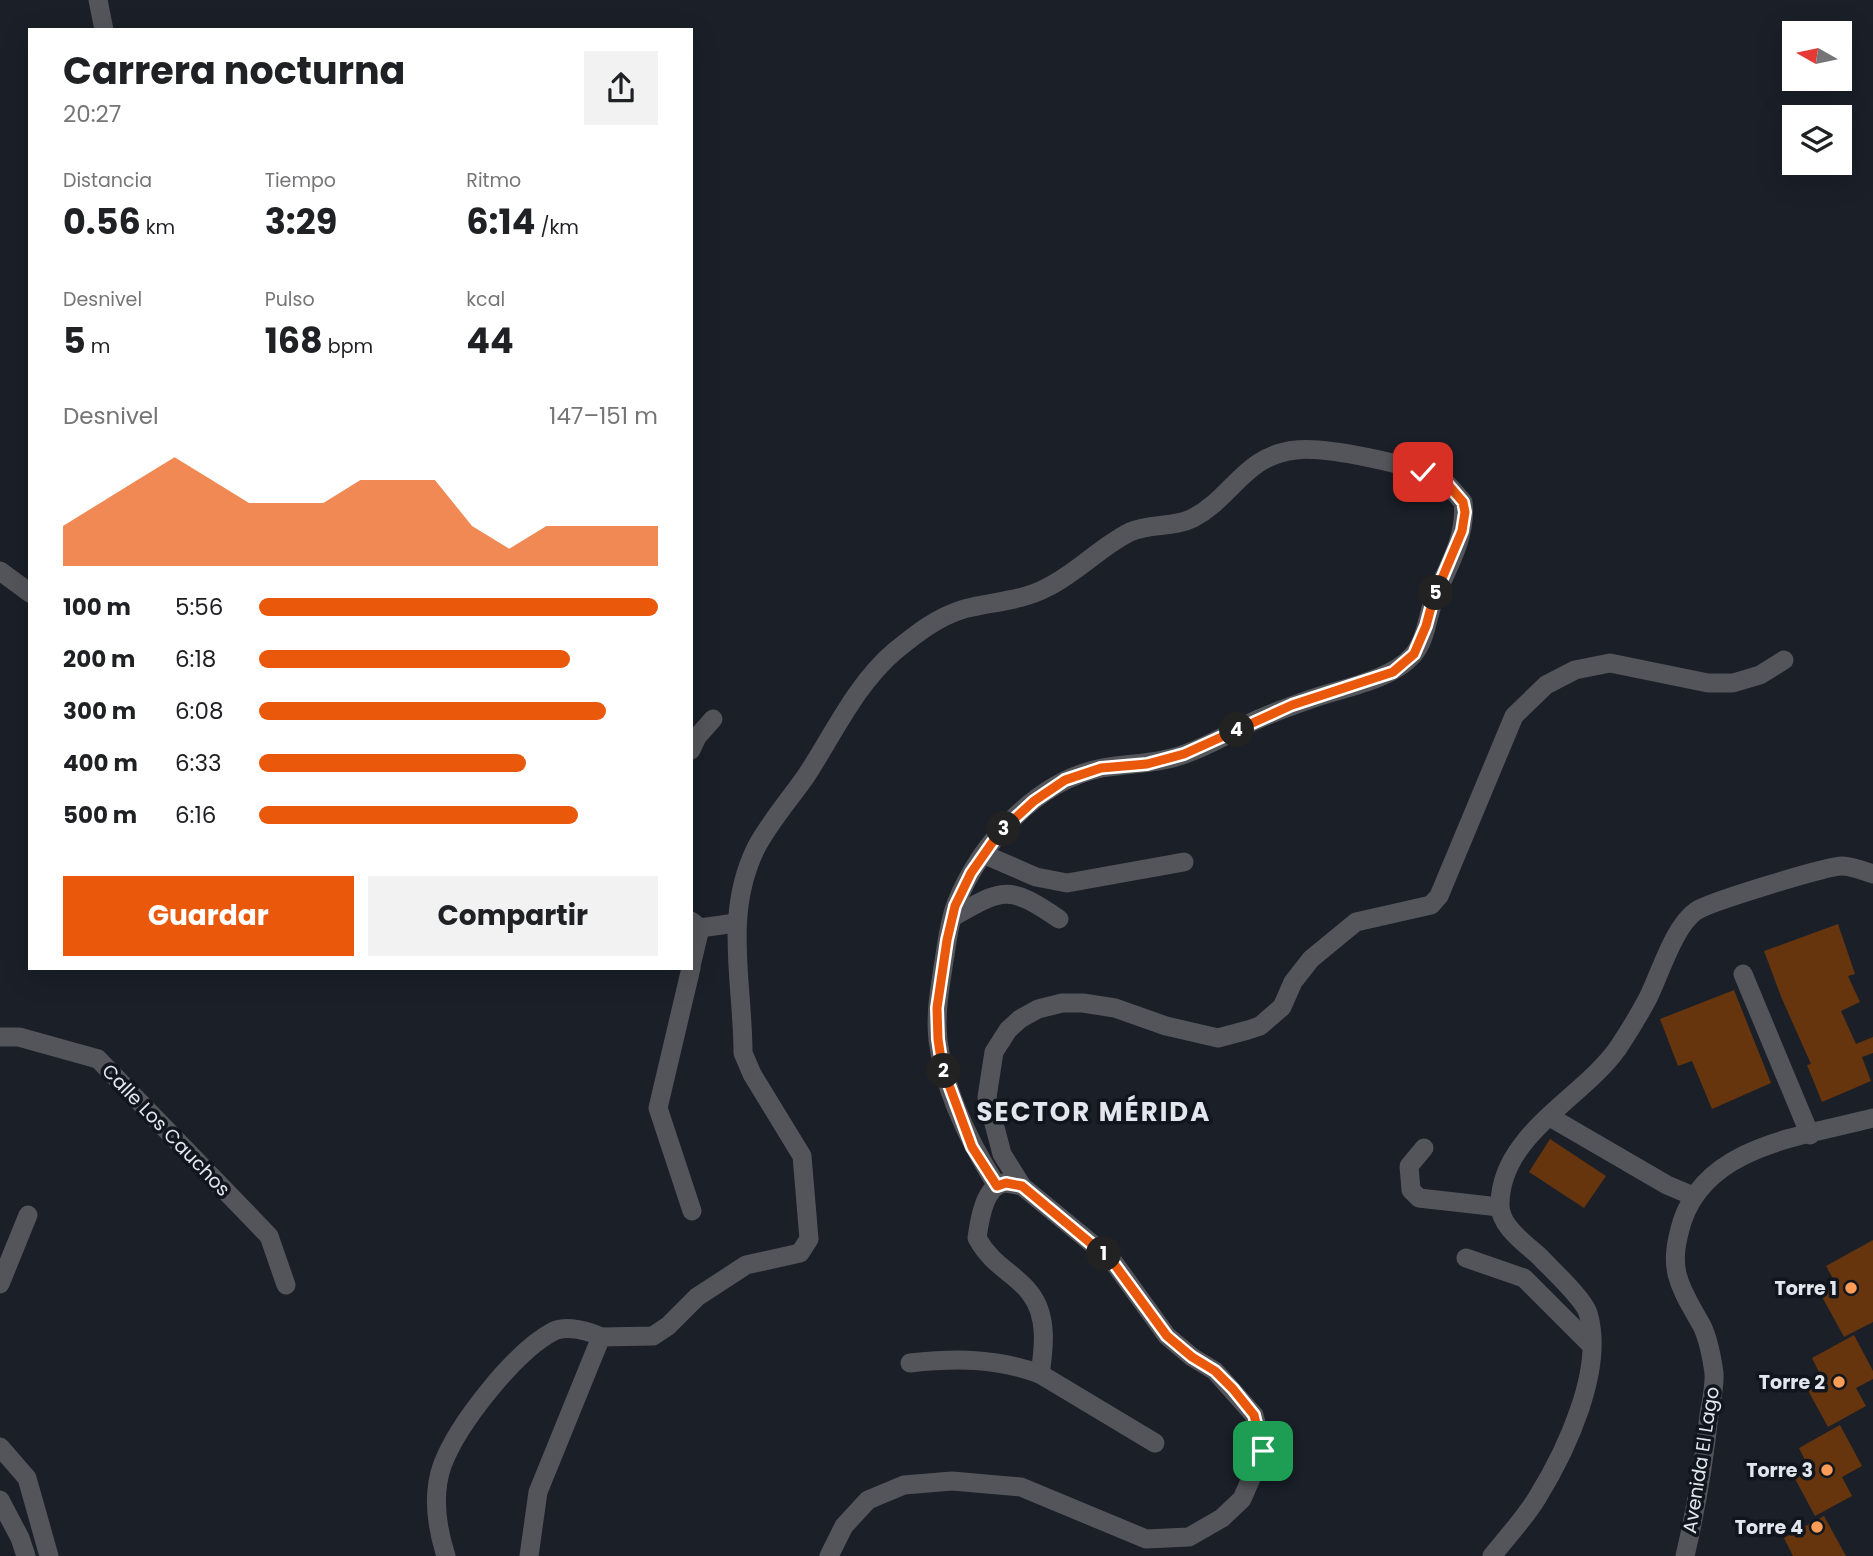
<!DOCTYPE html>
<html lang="es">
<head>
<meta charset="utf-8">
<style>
  :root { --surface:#fff; --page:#f2f2f2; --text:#202124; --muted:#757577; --accent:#ea580c }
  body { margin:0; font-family:Poppins,sans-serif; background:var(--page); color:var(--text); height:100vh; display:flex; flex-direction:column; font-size:26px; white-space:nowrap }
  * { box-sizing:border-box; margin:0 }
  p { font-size:23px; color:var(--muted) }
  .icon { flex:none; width:38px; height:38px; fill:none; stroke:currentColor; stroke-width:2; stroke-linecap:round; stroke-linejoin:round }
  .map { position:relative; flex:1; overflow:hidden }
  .drawer { position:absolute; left:28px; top:28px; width:665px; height:942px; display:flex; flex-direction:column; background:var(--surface); border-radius:0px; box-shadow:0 7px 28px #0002 }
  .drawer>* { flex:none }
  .needle { width:46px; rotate:279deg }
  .controls { position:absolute; left:1782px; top:21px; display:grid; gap:14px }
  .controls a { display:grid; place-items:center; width:70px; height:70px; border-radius:0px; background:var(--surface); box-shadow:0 7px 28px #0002; font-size:35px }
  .pin { position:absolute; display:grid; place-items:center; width:60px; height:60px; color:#fff; margin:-30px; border-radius:14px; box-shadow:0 4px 10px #0006 }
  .km { position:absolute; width:35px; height:35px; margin:-18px; border-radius:50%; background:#222; color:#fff; font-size:19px; line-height:35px; text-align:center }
  .round { display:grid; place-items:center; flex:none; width:74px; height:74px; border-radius:0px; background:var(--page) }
  .headline { display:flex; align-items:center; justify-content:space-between; height:119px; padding:0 35px }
  h1 { font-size:38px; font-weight:700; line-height:52px }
  .metrics { display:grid; grid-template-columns:repeat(3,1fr); gap:10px; height:119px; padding:7px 35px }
  .metrics div { display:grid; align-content:center }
  .metrics b { font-size:35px; font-weight:700 }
  .metrics small { font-size:19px; font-weight:400 }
  .metrics p { font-size:19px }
  .chart { height:196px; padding:14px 35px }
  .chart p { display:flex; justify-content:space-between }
  .chart svg { width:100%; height:126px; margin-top:7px; fill:var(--accent); opacity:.7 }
  .button { display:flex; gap:14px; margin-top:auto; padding:14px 35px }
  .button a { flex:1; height:80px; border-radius:0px; background:var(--accent); color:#fff; font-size:28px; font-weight:700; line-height:80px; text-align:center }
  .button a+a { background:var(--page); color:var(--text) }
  ul { padding:0 35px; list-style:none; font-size:23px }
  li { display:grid; grid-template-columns:112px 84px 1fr; align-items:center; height:52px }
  li i { height:18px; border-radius:9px; background:var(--accent) }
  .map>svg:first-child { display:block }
  .building { fill:#66350e }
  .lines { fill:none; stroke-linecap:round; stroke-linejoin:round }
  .minor { stroke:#53555a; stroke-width:19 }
  .route-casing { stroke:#fff; stroke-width:14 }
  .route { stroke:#ea580c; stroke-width:9 }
  .poi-dot { fill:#fd9c56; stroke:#11161e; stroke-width:2.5 }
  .labels { text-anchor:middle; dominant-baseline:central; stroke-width:7; stroke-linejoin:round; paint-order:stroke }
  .street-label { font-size:19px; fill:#e3e7ed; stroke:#11161e }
  .poi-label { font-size:19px; font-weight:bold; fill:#e3e7ed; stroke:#11161e; text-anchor:end }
  .district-label { font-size:26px; font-weight:bold; letter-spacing:2px; fill:#e3e7ed; stroke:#11161e }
</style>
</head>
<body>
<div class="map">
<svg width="1873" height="1556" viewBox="0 0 1873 1556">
  <rect width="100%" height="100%" fill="#1a1f28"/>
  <g class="building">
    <path d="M1838 924 1855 974 1848 976 1860 1002 1841 1011 1856 1044 1873 1037V1053L1862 1057 1871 1081 1822 1102 1807 1065 1811 1064 1782 999 1764 951Z"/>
    <path d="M1734 990 1771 1083 1712 1109 1692 1061 1678 1066 1660 1019Z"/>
    <path d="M1550 1139 1606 1176 1584 1208 1529 1172Z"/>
    <path d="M1873 1240V1322L1844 1337 1820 1293 1836 1284 1826 1266Z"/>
    <path d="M1854 1335 1873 1371V1379L1856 1388 1866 1406 1828 1427 1805 1385 1821 1376 1812 1358Z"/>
    <path d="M1840 1425 1862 1466 1842 1477 1852 1496 1815 1516 1793 1475 1808 1466 1799 1448Z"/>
    <path d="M1824 1516 1846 1556H1793L1784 1538Z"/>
  </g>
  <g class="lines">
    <g class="minor">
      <path d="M98 0 104 30"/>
      <path d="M0 571 30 593"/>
      <path d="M691 750 697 737 713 719"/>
      <path d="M983 854 1036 877 1067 883 1184 862"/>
      <path d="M953 917C1004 888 1009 885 1059 919"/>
      <path d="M691 921 700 928 736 923"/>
      <path d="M691 966 700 928"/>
      <path d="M691 968 658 1108 692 1211"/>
      <path d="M1743 974 1810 1135"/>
      <path d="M0 1037H19L98 1059 269 1236 286 1285"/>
      <path d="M1550 1117 1667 1185 1693 1196"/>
      <path d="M1424 1148 1409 1166 1411 1190 1419 1198 1499 1207"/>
      <path d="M1022 1186 1002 1154 987 1097 994 1052 1008 1030 1020 1019 1038 1009 1062 1003H1083L1115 1008 1166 1026 1218 1038 1248 1030 1260 1026 1282 1007 1293 982 1311 959 1356 922 1431 905 1439 896 1514 716 1546 685 1575 670 1610 663 1708 683H1733L1760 675 1784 660"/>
      <path d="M1466 1258 1524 1278 1591 1345"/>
      <path d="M0 1284 28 1215"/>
      <path d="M1040 1374 1155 1443"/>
      <path d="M0 1447 27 1478 49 1556"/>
      <path d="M0 1500 20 1538 26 1556"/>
      <path d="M446 1556C437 1528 432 1495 442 1466 457 1425 515 1351 554 1331 566 1325 590 1331 601 1337"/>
      <path d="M529 1556 538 1492 601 1337 653 1336 668 1326 697 1297 746 1265 800 1253 809 1239 802 1156 752 1074 743 1053C743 982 723 915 756 848 769 823 790 799 806 776 833 735 856 684 895 651 916 634 937 617 964 609 993 601 1020 602 1048 587 1078 572 1100 547 1130 532 1150 523 1174 528 1193 518 1233 497 1245 455 1296 450 1325 446 1414 465 1440 479 1449 483 1456 495 1463 502 1467 533 1450 564 1437 592 1427 611 1428 639 1412 656 1391 680 1342 688 1311 699 1291 706 1271 713 1252 722 1230 733 1209 746 1185 754 1158 764 1130 763 1102 768 1036 781 980 844 956 904 949 922 947 943 944 961 940 987 935 1014 938 1040 944 1092 970 1143 997 1186"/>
      <path d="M829 1556 844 1526 868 1500 904 1485 952 1481 1021 1487 1146 1539 1189 1537 1222 1518 1242 1499 1263 1451 1254 1415 1215 1371 1192 1357 1167 1336 1112 1260 1022 1186C1016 1185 1009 1183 1004 1183 984 1186 979 1223 977 1238 993 1267 1014 1272 1030 1293 1048 1316 1044 1348 1040 1374 996 1358 956 1358 910 1363"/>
      <path d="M1492 1556C1507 1537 1525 1518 1537 1498 1566 1451 1605 1369 1588 1313 1583 1298 1552 1270 1540 1257 1526 1244 1499 1226 1500 1204 1501 1134 1582 1099 1618 1048 1628 1033 1639 1015 1648 998 1660 974 1674 926 1696 911 1709 902 1827 866 1842 866 1852 866 1864 871 1873 874"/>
      <path d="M1685 1556C1696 1509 1704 1462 1709 1415 1711 1402 1715 1386 1714 1373 1712 1359 1708 1338 1702 1326 1693 1309 1682 1294 1677 1274 1673 1256 1677 1239 1682 1222 1707 1144 1806 1136 1873 1118"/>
    </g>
  </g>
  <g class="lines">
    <defs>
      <path id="route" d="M1263 1451 1254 1415 1233 1389 1215 1371 1192 1357 1167 1336 1112 1261 1022 1186 1006 1183 997 1186 972 1147 942 1066 938 1039 937 1008 947 940 955 906 971 873 999 833 1034 801 1065 780 1101 768 1147 764 1184 754 1292 705 1393 672 1414 654 1426 626 1433 600 1462 531 1465 512 1463 502 1444 480 1423 472"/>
    </defs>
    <use href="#route" class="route-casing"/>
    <use href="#route" class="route"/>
  </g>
  <g class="poi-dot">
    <circle cx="1851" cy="1288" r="7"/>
    <circle cx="1839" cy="1382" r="7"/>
    <circle cx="1827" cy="1470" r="7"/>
    <circle cx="1817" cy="1527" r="7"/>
  </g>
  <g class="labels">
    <g class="street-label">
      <text transform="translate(166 1130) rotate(46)">Calle Los Cauchos</text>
      <text transform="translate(1701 1460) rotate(-81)">Avenida El Lago</text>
    </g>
    <g class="poi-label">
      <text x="1837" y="1288">Torre 1</text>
      <text x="1825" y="1382">Torre 2</text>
      <text x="1813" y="1470">Torre 3</text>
      <text x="1803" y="1527">Torre 4</text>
    </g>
    <g class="district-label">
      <text x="1094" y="1112">SECTOR MÉRIDA</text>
    </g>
  </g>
</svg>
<div class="controls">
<a><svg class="needle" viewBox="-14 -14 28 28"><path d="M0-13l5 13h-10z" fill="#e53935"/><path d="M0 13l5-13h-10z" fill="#757577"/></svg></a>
<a><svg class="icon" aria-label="layers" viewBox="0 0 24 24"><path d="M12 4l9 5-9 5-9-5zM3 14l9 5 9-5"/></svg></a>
</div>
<div class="pin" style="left:1263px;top:1451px;background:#1e9e55"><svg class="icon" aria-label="arrive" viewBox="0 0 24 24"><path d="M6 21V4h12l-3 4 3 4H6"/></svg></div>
<div class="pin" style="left:1423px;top:472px;background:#d93025"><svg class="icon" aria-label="check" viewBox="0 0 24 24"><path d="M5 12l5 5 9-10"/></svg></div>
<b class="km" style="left:1104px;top:1254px">1</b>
<b class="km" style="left:944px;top:1071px">2</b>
<b class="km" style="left:1004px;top:829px">3</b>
<b class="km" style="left:1237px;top:730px">4</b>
<b class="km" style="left:1436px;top:593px">5</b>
<section class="drawer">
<div class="headline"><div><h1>Carrera nocturna</h1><p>20:27</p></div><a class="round"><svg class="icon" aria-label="share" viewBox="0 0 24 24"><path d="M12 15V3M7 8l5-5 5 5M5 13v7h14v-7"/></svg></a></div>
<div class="metrics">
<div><p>Distancia</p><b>0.56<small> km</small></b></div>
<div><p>Tiempo</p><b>3:29</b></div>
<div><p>Ritmo</p><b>6:14<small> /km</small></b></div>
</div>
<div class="metrics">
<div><p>Desnivel</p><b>5<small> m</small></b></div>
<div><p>Pulso</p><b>168<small> bpm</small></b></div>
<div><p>kcal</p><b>44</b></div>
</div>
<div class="chart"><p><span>Desnivel</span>147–151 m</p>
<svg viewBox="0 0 160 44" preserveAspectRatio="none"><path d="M0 44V30L10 22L20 14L30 6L40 14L50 22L60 22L70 22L80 14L90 14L100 14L110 30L120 38L130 30L140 30L150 30L160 30V44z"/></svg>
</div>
<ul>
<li><b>100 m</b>5:56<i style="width:100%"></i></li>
<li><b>200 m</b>6:18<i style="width:78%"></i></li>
<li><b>300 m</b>6:08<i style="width:87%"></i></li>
<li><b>400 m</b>6:33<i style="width:67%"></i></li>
<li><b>500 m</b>6:16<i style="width:80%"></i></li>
</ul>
<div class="button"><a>Guardar</a><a>Compartir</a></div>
</section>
</div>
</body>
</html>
